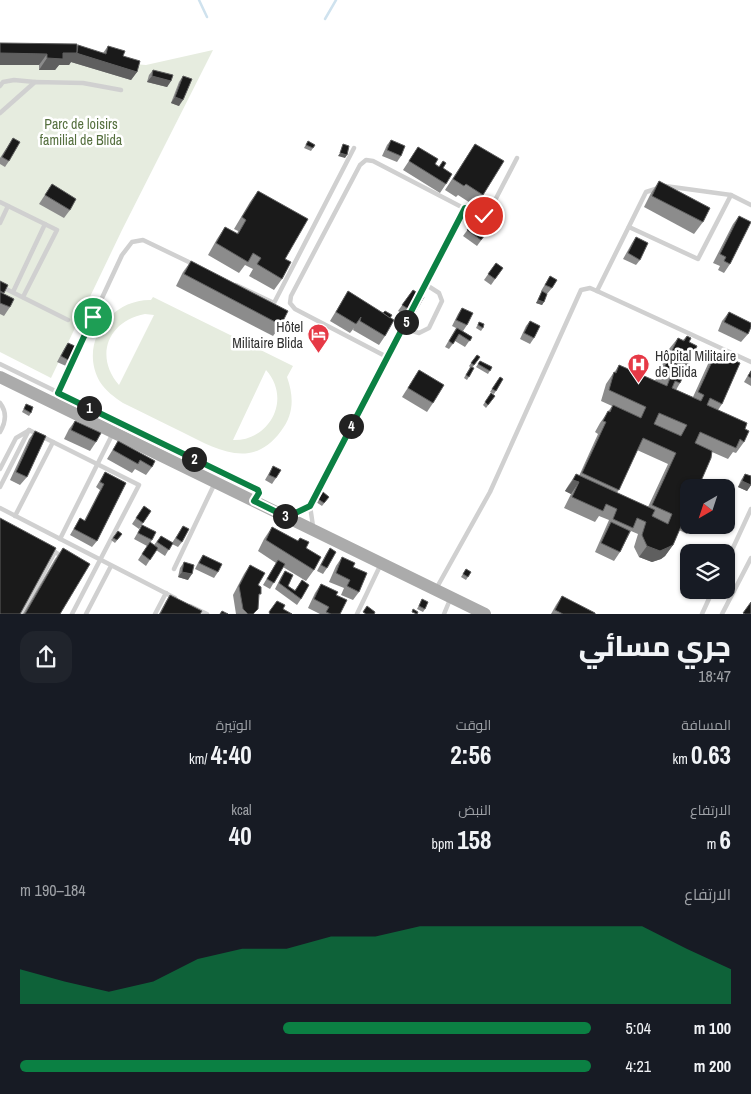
<!DOCTYPE html>
<html lang="ar">
<head>
<meta charset="utf-8">
<style>
  :root { --surface:#171b24; --page:#20242c; --text:#f1f3f6; --muted:#9ea1a6; --accent:#0b8043 }
  body { margin:0; font-family:"Archivo Narrow",Cairo,sans-serif; background:var(--page); color:var(--text); direction:rtl; height:100vh; display:flex; flex-direction:column; font-size:19px; white-space:nowrap }
  * { box-sizing:border-box; margin:0 }
  p { font-size:16px; color:var(--muted) }
  .icon { flex:none; width:28px; height:28px; fill:none; stroke:currentColor; stroke-width:2; stroke-linecap:round; stroke-linejoin:round }
  .map { position:relative; height:614px; overflow:hidden; direction:ltr }
  .details { display:flex; flex-direction:column; background:var(--surface); flex:1 }
  .details>* { flex:none }
  .needle { width:32px; rotate:219deg }
  .fabs { position:absolute; left:680px; top:479px; display:grid; gap:10px }
  .fabs a { display:grid; place-items:center; width:55px; height:55px; border-radius:10px; background:var(--surface); box-shadow:0 1px 4px #0004; font-size:25px }
  .pin { position:absolute; display:grid; place-items:center; width:42px; height:42px; color:#fff; margin:-21px; border:2px solid #fff; border-radius:50%; box-shadow:0 1px 5px #0007 }
  .km { position:absolute; width:25px; height:25px; margin:-12px; border-radius:50%; background:#222; color:#fff; font-size:14px; line-height:25px; text-align:center }
  .round { display:grid; place-items:center; flex:none; width:52px; height:52px; border-radius:15px; background:var(--page) }
  .summary { display:flex; align-items:center; justify-content:space-between; height:85px; padding:0 20px }
  h1 { font-size:28px; font-weight:800; line-height:38px }
  .figures { display:grid; grid-template-columns:repeat(3,1fr); gap:8px; height:85px; padding:5px 20px }
  .figures div { display:grid; align-content:center }
  .figures b { font-size:25px; font-weight:800 }
  .figures small { font-size:14px; font-weight:400 }
  .figures p { font-size:14px }
  .chart { height:140px; padding:10px 20px }
  .chart p { display:flex; justify-content:space-between }
  .chart svg { width:100%; height:90px; margin-top:5px; fill:var(--accent); opacity:.7 }
  ul { padding:0 20px; list-style:none; font-size:16px }
  li { display:grid; grid-template-columns:80px 60px 1fr; align-items:center; height:38px }
  li i { height:12px; border-radius:6px; background:var(--accent) }
  .map>svg:first-child { display:block }
  .green { fill:#e6ecdf; fill-rule:evenodd }
  .lines { fill:none; stroke-linecap:round; stroke-linejoin:round }
  .stream { stroke:#cfe2ee; stroke-width:2.5 }
  .lane { stroke:#d0d0d0; stroke-width:4.5 }
  .primary { stroke:#ababab; stroke-width:12 }
  .wall { fill:#8c8c8c; fill-rule:evenodd }
  .shaded-wall { fill:#5f5f5f }
  .building { fill:#1a1a1a; stroke:#5f5f5f; fill-rule:evenodd }
  .route-casing { stroke:#fff; stroke-width:10 }
  .route { stroke:#0b8043; stroke-width:6 }
  .labels { text-anchor:middle; dominant-baseline:central; stroke-width:5; stroke-linejoin:round; paint-order:stroke }
  .park-label { font-size:14px; fill:#56703f; stroke:#fff }
  .poi-label { font-size:14px; fill:#333; stroke:#fff; text-anchor:end }
</style>
</head>
<body>
<div class="map">
<svg width="751" height="614" viewBox="0 0 751 614">
  <rect width="100%" height="100%" fill="#fff"/>
  <g class="green">
    <path d="M213 50 122 230 51 378 0 352V54L146 65Z"/>
    <path d="M153 297 293 366 287 377C294 397 294 414 281 431 252 471 216 449 182 432 162 422 143 413 123 403 114 397 106 391 100 382 78 344 110 299 151 300ZM145 314 154 315 119 385C94 356 108 321 145 314ZM266 370C292 399 270 441 233 440Z"/>
  </g>
  <g class="lines">
    <g class="stream">
      <path d="M199 0 207 17"/>
      <path d="M325 19 336 0"/>
    </g>
    <g class="lane">
      <path d="M0 86 3 82 14 80 35 82"/>
      <path d="M0 113 35 82 83 83 121 90"/>
      <path d="M0 202 57 230 23 297"/>
      <path d="M0 223 8 206"/>
      <path d="M629 227 698 259 731 195"/>
      <path d="M236 285 274 303 354 148"/>
      <path d="M0 286 68 320"/>
      <path d="M597 291 646 192 665 186 731 195 751 205"/>
      <path d="M13 292 45 224"/>
      <path d="M418 298 465 208"/>
      <path d="M402 328 419 333 429 328 442 301 439 293 425 284"/>
      <path d="M387 357 295 309 290 303 291 296 360 165 366 160 373 161 477 215 484 216 490 210 517 158"/>
      <path d="M0 364 258 490 259 493 255 500"/>
      <path d="M54 401 122 255 132 242 143 240 195 265"/>
      <path d="M0 403C7 412 6 422 0 432"/>
      <path d="M29 430 139 485 72 614"/>
      <path d="M0 469 16 438 28 431"/>
      <path d="M0 487 29 430"/>
      <path d="M0 508 175 598"/>
      <path d="M15 516 53 442"/>
      <path d="M289 516 310 506"/>
      <path d="M313 526 310 506 411 312"/>
      <path d="M60 539 111 437"/>
      <path d="M49 549 64 557"/>
      <path d="M726 563 751 509"/>
      <path d="M174 569 213 487"/>
      <path d="M436 589 490 492 581 290 590 288 597 291 751 362"/>
      <path d="M190 606 207 614"/>
      <path d="M22 614 55 552"/>
      <path d="M86 614 111 566"/>
      <path d="M155 614 166 593"/>
      <path d="M357 614 379 568"/>
      <path d="M444 614 449 602"/>
      <path d="M702 614 713 590"/>
      <path d="M722 614 751 558"/>
    </g>
    <path class="primary" d="M0 377 485 614"/>
  </g>
  <g class="wall">
    <path d="M0 43 77 46 103 53 108 46 123 56 137 72 131 80 71 62 69 65H59L55 70H39V65H0Z"/>
    <path d="M153 70 171 81 167 87 147 82 149 75Z"/>
    <path d="M183 76 179 106 171 103 179 82Z"/>
    <path d="M13 138 9 161 5 167 0 164V158Z"/>
    <path d="M391 140 401 156 397 162 382 156 387 145Z"/>
    <path d="M308 141 313 148 311 151 304 148Z"/>
    <path d="M475 144 483 195 475 206 458 195 456 197 445 190Z"/>
    <path d="M418 147 435 164 443 168 446 184 440 193 403 170Z"/>
    <path d="M659 181 703 222 694 234 644 207 651 193Z"/>
    <path d="M52 184 70 210 64 218 39 204Z"/>
    <path d="M258 191 285 259 282 279 274 290 249 276 253 269 245 265 239 273 208 255 217 239 225 227 237 234 238 231 234 229 250 202Z"/>
    <path d="M739 216 730 264 724 273 718 270 720 266 713 263 733 224Z"/>
    <path d="M474 221 488 231 477 246 463 236Z"/>
    <path d="M636 237 640 260 636 265 623 259 632 243Z"/>
    <path d="M191 261 281 325 273 336 176 286 183 272Z"/>
    <path d="M496 263 503 268 491 285 484 280Z"/>
    <path d="M550 276 552 288 547 294 542 305 536 303 542 291 544 292 541 291Z"/>
    <path d="M0 281 3 294 10 307 4 316 0 314Z"/>
    <path d="M413 290 415 313 411 318 398 311Z"/>
    <path d="M348 291 390 318 385 336 379 345 353 330 354 328 350 333 330 321Z"/>
    <path d="M462 308 467 325 463 331 472 337 465 347 455 341 449 349 445 347 456 328 452 326 458 314Z"/>
    <path d="M729 312 748 334 741 342 718 331 722 321Z"/>
    <path d="M530 321 534 338 530 344 520 339 526 326Z"/>
    <path d="M479 322 483 328 481 331 476 328Z"/>
    <path d="M687 336 689 342 680 383 676 390 693 397 708 364 716 353 724 357 728 352 731 359 722 404 718 410 745 429 744 442 736 453 733 452 728 459 712 452 687 512 691 528 687 534 679 530 673 545 665 556 661 559 652 562 639 557 634 547 638 534 631 531 620 552 614 561 595 552 609 520 599 516 595 522 564 508 571 494 565 491 568 486 576 474 579 476 598 434 595 432 600 423 612 406 601 401 606 384 614 372V373L619 365 655 381 669 349 678 338 683 340ZM637 450 668 464 648 507 617 493Z"/>
    <path d="M68 343 70 361 66 366 57 362 64 349Z"/>
    <path d="M477 355 480 357 472 368H474L467 380 464 378 470 367 469 366Z"/>
    <path d="M480 361 492 367 488 374 476 367Z"/>
    <path d="M419 370 433 403 427 412 402 397Z"/>
    <path d="M751 370V386L744 382Z"/>
    <path d="M500 377 503 379 494 394 490 392Z"/>
    <path d="M491 393 495 396 486 408 483 405Z"/>
    <path d="M26 404 31 413 29 416 22 412Z"/>
    <path d="M75 421 96 442 90 451 64 439 69 429Z"/>
    <path d="M35 431 27 477 20 485 10 480 29 439Z"/>
    <path d="M118 441 152 467 146 475 135 469 132 473 107 459Z"/>
    <path d="M273 466 276 478 272 484 265 480Z"/>
    <path d="M105 472 126 483 97 541 92 547 70 535 80 518 84 521 100 490 96 487Z"/>
    <path d="M745 474 751 476V485L747 491 738 487 741 480Z"/>
    <path d="M329 497 322 506 316 502 318 499Z"/>
    <path d="M144 506 151 511 139 529 132 524Z"/>
    <path d="M142 525 152 540 150 543 154 545 161 536 172 543 183 526 182 542 178 547 172 544 165 556 156 550 146 566 138 560 147 546 134 539Z"/>
    <path d="M272 527 298 541 300 538 306 548 314 570 306 581 283 567 270 589 263 585 276 563 258 551 264 539Z"/>
    <path d="M118 531 122 534 115 543 111 540Z"/>
    <path d="M63 548 60 614H23L55 559Z"/>
    <path d="M330 548 327 568 323 574 317 571 326 554Z"/>
    <path d="M203 555 218 572 214 578 195 569 199 561Z"/>
    <path d="M342 557 353 567 359 592 353 600 341 595 344 588 329 582 336 566Z"/>
    <path d="M184 562 188 580 178 577 180 568Z"/>
    <path d="M250 565 258 585V598L254 614H236L233 595 244 574Z"/>
    <path d="M466 569 471 572 466 580 461 577Z"/>
    <path d="M285 571 288 586 295 590 302 580 301 599 297 605 275 589 281 577Z"/>
    <path d="M321 584 336 595 340 614H320L308 608 315 593Z"/>
    <path d="M170 595 200 614H159L166 601Z"/>
    <path d="M562 596 595 614H551L556 605Z"/>
    <path d="M422 599 425 609 423 612 417 609Z"/>
  </g>
  <g class="shaded-wall">
    <path d="M0 53 47 54 39 65H0Z"/>
    <path d="M63 53H77L137 72 131 80 71 62 69 65H59L55 70H39L47 58Z"/>
    <path d="M152 76 171 81 167 87 147 82Z"/>
    <path d="M175 97 183 100 179 106 171 103Z"/>
    <path d="M340 153 347 155 345 158 338 156Z"/>
    <path d="M538 300 544 302 542 305 536 303Z"/>
    <path d="M573 480 579 482 571 494 565 491Z"/>
    <path d="M742 481 751 485 747 491 738 487Z"/>
    <path d="M673 545 665 556 661 559 652 562 639 557 647 546Z"/>
    <path d="M182 572 192 574 188 580 178 577Z"/>
  </g>
  <g class="building">
    <path d="M0 43 77 44V53H63V59L47 58V54L0 53Z"/>
    <path d="M78 45 106 54 108 46 125 51 123 56 140 61 137 72 76 53H77Z"/>
    <path d="M153 70 173 75 171 81 152 76Z"/>
    <path d="M183 76 192 79 183 100 175 97Z"/>
    <path d="M13 138 20 142 9 161 2 157Z"/>
    <path d="M391 140 405 146 401 156 387 150Z"/>
    <path d="M308 141 315 145 313 148 306 145Z"/>
    <path d="M343 144 349 146 347 155 340 153Z"/>
    <path d="M475 144 504 161 483 195 466 184 464 186 453 179Z"/>
    <path d="M418 147 438 159 435 164 439 167 443 161 446 163 443 168 452 174 446 184 409 161Z"/>
    <path d="M659 181 710 208 703 222 652 196Z"/>
    <path d="M52 184 76 199 70 210 45 195Z"/>
    <path d="M258 191 308 219 285 259 291 262 282 279 257 264 261 258 253 253 248 262 216 243 225 227 238 234 246 220 242 217Z"/>
    <path d="M739 216 751 222 730 264 724 261 726 257 720 254Z"/>
    <path d="M474 221 488 231 481 240 467 230Z"/>
    <path d="M636 237 648 243 640 260 628 253Z"/>
    <path d="M191 261 288 311 281 325 184 274Z"/>
    <path d="M496 263 503 268 495 279 488 274Z"/>
    <path d="M550 276 557 280 552 288 545 285Z"/>
    <path d="M0 281 8 285 4 293 0 291Z"/>
    <path d="M413 290 424 297 415 313 402 305Z"/>
    <path d="M348 291 394 320 385 336 360 321 361 317 356 324 336 312Z"/>
    <path d="M542 291 547 294 544 302 538 300Z"/>
    <path d="M0 292 14 299 10 307 0 303Z"/>
    <path d="M462 308 473 313 467 325 456 320Z"/>
    <path d="M385 311 392 315 390 318 383 313Z"/>
    <path d="M729 312 751 323V327L748 334 724 322Z"/>
    <path d="M530 321 540 326 534 338 524 333Z"/>
    <path d="M479 322 484 324 483 328 478 325Z"/>
    <path d="M457 328 472 337 470 341 459 334 453 344 449 341Z"/>
    <path d="M687 336 691 338 689 342 697 346 680 383 675 381 672 388 701 401 704 395 698 392 716 353 725 357 728 352 733 355 731 359 740 363 722 404 710 398 707 405 747 423 745 429 749 431 744 442 740 439 736 448 700 432 695 443 712 451 711 458 698 488H689V508L673 545 669 547 660 551 647 546 642 535 646 522 637 518 633 528 613 519 617 509 606 504 603 511 572 497 579 482 573 480 576 474 655 510 652 516 668 524 672 514 652 505 676 453 643 438 619 490 582 473 606 422 603 421 608 411 610 412 613 405 641 418 646 407 609 390 614 372 616 373 619 365 667 386 670 378 661 374 678 338 684 341ZM659 413 687 425 681 436 654 424Z"/>
    <path d="M68 343 77 347 70 361 61 356Z"/>
    <path d="M477 355 480 357 474 365 471 363Z"/>
    <path d="M480 361 492 367 490 371 478 364Z"/>
    <path d="M471 367 474 368 469 377 466 375Z"/>
    <path d="M419 370 444 385 433 403 408 388Z"/>
    <path d="M751 371V378L748 376Z"/>
    <path d="M500 377 503 379 496 391 492 389Z"/>
    <path d="M491 393 495 396 488 405 485 402Z"/>
    <path d="M26 404 33 407 31 413 24 409Z"/>
    <path d="M75 421 101 433 96 442 71 430Z"/>
    <path d="M35 431 46 436 27 477 16 472Z"/>
    <path d="M118 441 155 461 152 467 140 460 138 464 113 450Z"/>
    <path d="M273 466 281 470 276 478 269 475Z"/>
    <path d="M105 472 126 483 97 541 74 529 80 518 85 521 104 484 100 482Z"/>
    <path d="M745 474 751 476V485L742 481Z"/>
    <path d="M323 492 329 497 324 503 318 499Z"/>
    <path d="M144 506 151 511 143 523 136 518Z"/>
    <path d="M687 512 689 513V525H692L691 528 682 524Z"/>
    <path d="M0 518 56 548 20 614H0Z"/>
    <path d="M611 522 630 531 620 552 601 543Z"/>
    <path d="M142 525 156 532 152 540 138 533Z"/>
    <path d="M183 526 189 529 182 542 176 538Z"/>
    <path d="M272 527 298 541 300 538 309 542 306 548 321 557 314 570 266 540Z"/>
    <path d="M118 531 122 534 117 540 113 538Z"/>
    <path d="M161 536 173 543 169 550 157 542Z"/>
    <path d="M150 542 158 548 150 560 142 554Z"/>
    <path d="M63 548 90 564 60 614H25Z"/>
    <path d="M330 548 336 552 327 568 321 565Z"/>
    <path d="M203 555 222 564 218 572 199 563Z"/>
    <path d="M342 557 355 563 353 567 367 573 359 592 347 586 350 580 336 573Z"/>
    <path d="M278 560 285 564 274 583 267 579Z"/>
    <path d="M184 562 194 565 192 574 182 572Z"/>
    <path d="M250 565 265 573 258 585 261 587V594H259L258 609 253 614H248L243 609 239 586Z"/>
    <path d="M466 569 471 572 468 577 463 574Z"/>
    <path d="M285 571 293 575 288 586 295 591 302 580 309 585 301 599 279 583Z"/>
    <path d="M321 584 338 592 336 595 347 600 340 614H331L326 612 329 607 314 599Z"/>
    <path d="M170 595 202 611 200 614H160Z"/>
    <path d="M562 596 595 613V614H563L555 610Z"/>
    <path d="M422 599 428 602 425 609 419 606Z"/>
    <path d="M277 601 285 605 283 609 292 614H270L269 612Z"/>
    <path d="M751 602V614H745L743 613Z"/>
    <path d="M367 606 375 612 374 614H366L363 612Z"/>
    <path d="M413 609 418 612 417 614 412 612Z"/>
    <path d="M222 611 228 614H220Z"/>
  </g>
  <g class="lines">
    <defs>
      <path id="route" d="M93 317 58 393 258 490 259 493 254 501 287 517 310 506 465 208 484 216"/>
    </defs>
    <use href="#route" class="route-casing"/>
    <use href="#route" class="route"/>
  </g>
  <defs>
    <symbol id="hotel-pin" viewBox="-11 -11 22 30"><path d="M0 17L-7.5 6A9.5 9.5 0 1 1 7.5 6Z" fill="#e63946" stroke="#fff"/><path d="M-6-4.5h1.5V1H6V5H4.5V3h-9V5H-6ZM-4 0a1.8 1.8 0 1 1 3.6 0ZM.5 0V-2.5h3Q6-2.5 6 0Z" fill="#fff"/></symbol>
    <symbol id="hospital-pin" viewBox="-11 -11 22 30"><path d="M0 17L-7.5 6A9.5 9.5 0 1 1 7.5 6Z" fill="#e63946" stroke="#fff"/><path d="M-5-5h3v3.5h4V-5h3V5h-3V1.5h-4V5h-3Z" fill="#fff"/></symbol>
  </defs>
  <g fill-rule="evenodd">
    <use href="#hotel-pin" x="306" y="322" width="25" height="34"/>
    <use href="#hospital-pin" x="626" y="352" width="25" height="34"/>
  </g>
  <g class="labels">
    <g class="park-label">
      <text x="81" y="124">Parc de loisirs<tspan x="81" dy="16">familial de Blida</tspan></text>
    </g>
    <g class="poi-label">
      <text x="303" y="327">Hôtel<tspan x="303" dy="16">Militaire Blida</tspan></text>
      <text x="655" y="356" text-anchor="start">Hôpital Militaire<tspan x="655" dy="16">de Blida</tspan></text>
    </g>
  </g>
</svg>
<div class="fabs">
<a><svg class="needle" viewBox="-14 -14 28 28"><path d="M0-13l5 13h-10z" fill="#e53935"/><path d="M0 13l5-13h-10z" fill="#9ea1a6"/></svg></a>
<a><svg class="icon" aria-label="layers" viewBox="0 0 24 24"><path d="M12 4l9 5-9 5-9-5zM3 14l9 5 9-5"/></svg></a>
</div>
<div class="pin" style="left:93px;top:317px;background:#1e9e55"><svg class="icon" aria-label="arrive" viewBox="0 0 24 24"><path d="M6 21V4h12l-3 4 3 4H6"/></svg></div>
<div class="pin" style="left:484px;top:216px;background:#d93025"><svg class="icon" aria-label="check" viewBox="0 0 24 24"><path d="M5 12l5 5 9-10"/></svg></div>
<b class="km" style="left:89px;top:408px">1</b>
<b class="km" style="left:194px;top:459px">2</b>
<b class="km" style="left:285px;top:516px">3</b>
<b class="km" style="left:351px;top:426px">4</b>
<b class="km" style="left:406px;top:322px">5</b>
</div>
<section class="details">
<div class="summary"><div><h1>جري مسائي</h1><p>18:47</p></div><a class="round"><svg class="icon" aria-label="share" viewBox="0 0 24 24"><path d="M12 15V3M7 8l5-5 5 5M5 13v7h14v-7"/></svg></a></div>
<div class="figures">
<div><p>المسافة</p><b>0.63<small> km</small></b></div>
<div><p>الوقت</p><b>2:56</b></div>
<div><p>الوتيرة</p><b>4:40<small> /km</small></b></div>
</div>
<div class="figures">
<div><p>الارتفاع</p><b>6<small> m</small></b></div>
<div><p>النبض</p><b>158<small> bpm</small></b></div>
<div><p>kcal</p><b>40</b></div>
</div>
<div class="chart"><p><span>الارتفاع</span>184–190 m</p>
<svg viewBox="0 0 160 44" preserveAspectRatio="none"><path d="M0 44V27L10 33L20 38L30 33L40 22L50 17L60 17L70 11L80 11L90 6L100 6L110 6L120 6L130 6L140 6L150 17L160 27V44z"/></svg>
</div>
<ul>
<li><b>100 m</b>5:04<i style="width:54%"></i></li>
<li><b>200 m</b>4:21<i style="width:100%"></i></li>
</ul>
</section>
</body>
</html>
